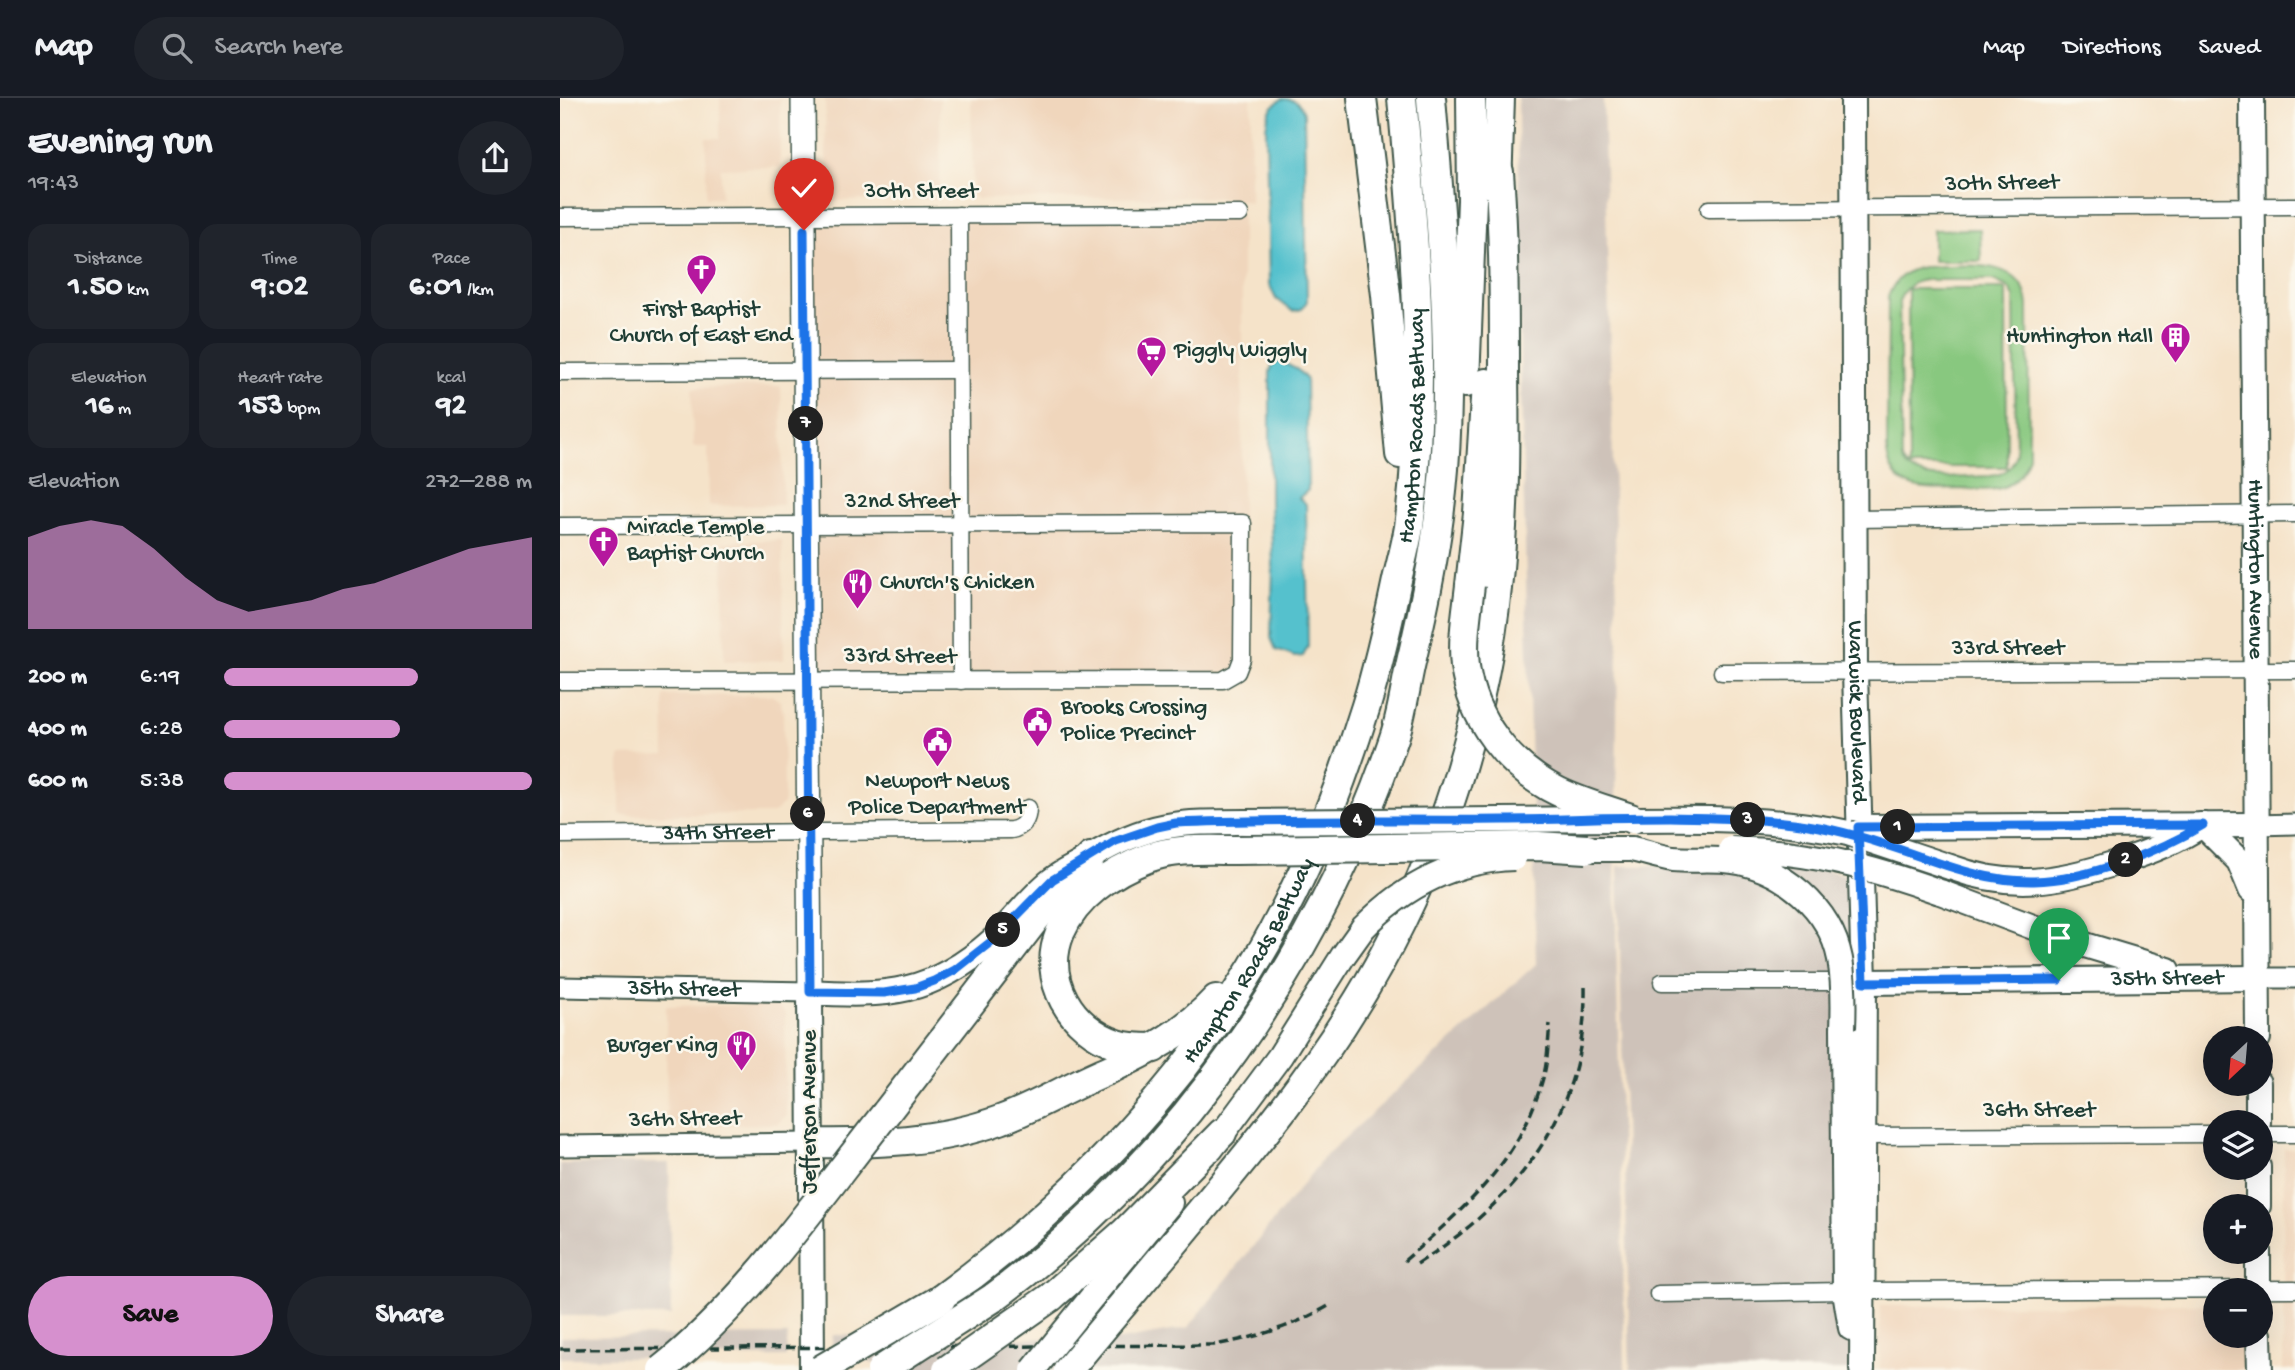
<!DOCTYPE html>
<html lang="en">
<head>
<meta charset="utf-8">
<style>
  :root { --surface:#171b24; --page:#20242c; --text:#f1f3f6; --muted:#9ea1a6; --line:#363941; --accent:#d690ce }
  body { margin:0; font-family:"Gochi Hand",sans-serif; background:var(--page); color:var(--text); height:100vh; display:flex; flex-direction:column; font-size:26px; white-space:nowrap }
  * { box-sizing:border-box; margin:0 }
  p { font-size:23px; color:var(--muted) }
  .icon { flex:none; width:38px; height:38px; fill:none; stroke:currentColor; stroke-width:2; stroke-linecap:round; stroke-linejoin:round }
  .map { position:relative; flex:1; overflow:hidden }
  .panel { display:flex; flex-direction:column; background:var(--surface); width:560px }
  .panel>* { flex:none }
  .needle { width:46px; rotate:206deg }
  .fabs { position:absolute; left:1643px; top:928px; display:grid; gap:14px }
  .fabs a { display:grid; place-items:center; width:70px; height:70px; border-radius:50%; background:var(--surface); box-shadow:0 7px 28px #0002; font-size:35px }
  .pin { position:absolute; display:grid; place-items:center; width:60px; height:60px; color:#fff; margin:-72px -30px; border-radius:50% 50% 50% 0; rotate:-45deg; box-shadow:0 0 7px #0007 }
  .pin .icon { rotate:45deg }
  .km { position:absolute; width:35px; height:35px; margin:-18px; border-radius:50%; background:#222; color:#fff; font-size:19px; line-height:35px; text-align:center }
  .round { display:grid; place-items:center; flex:none; width:74px; height:74px; border-radius:37px; background:var(--page) }
  .summary { display:flex; align-items:center; justify-content:space-between; height:119px; padding:0 28px }
  h1 { font-size:38px; font-weight:800; line-height:52px }
  .stats { display:grid; grid-template-columns:repeat(3,1fr); gap:10px; height:119px; padding:7px 28px }
  .stats div { display:grid; align-content:center; border-radius:18px; background:var(--page); text-align:center }
  .stats b { font-size:30px; font-weight:800 }
  .stats small { font-size:19px; font-weight:400 }
  .stats p { font-size:19px }
  .chart { height:196px; padding:14px 28px }
  .chart p { display:flex; justify-content:space-between }
  .chart svg { width:100%; height:126px; margin-top:7px; fill:var(--accent); opacity:.7 }
  .cta { display:flex; gap:14px; margin-top:auto; padding:14px 28px }
  .cta a { flex:1; height:80px; border-radius:42px; background:var(--accent); color:#111; font-size:28px; font-weight:800; line-height:80px; text-align:center }
  .cta a+a { background:var(--page); color:var(--text) }
  ul { padding:0 28px; list-style:none; font-size:23px }
  li { display:grid; grid-template-columns:112px 84px 1fr; align-items:center; height:52px }
  li i { height:18px; border-radius:9px; background:var(--accent) }
  header { display:flex; align-items:center; gap:42px; box-sizing:border-box; height:98px; padding:0 35px; background:var(--surface); border-bottom:2px solid var(--line) }
  header strong { font-size:33px }
  nav { display:flex; gap:38px; margin-inline-start:auto; font-size:24px }
  .search { width:490px; height:63px; background:var(--page); display:flex; align-items:center; gap:18px; box-sizing:border-box; padding:0 24px; border-radius:38px; color:var(--muted); font-size:26px }
  main { display:flex; flex:1; min-height:0 }
  .map>svg:first-child { display:block }
  .built { fill:#f0d6bc }
  .industrial { fill:#cec2b9 }
  .green { fill:#88c87f; stroke:#54825a; stroke-width:2; fill-rule:evenodd }
  .water { fill:#54c1cd; stroke:#3a7f80; stroke-width:2 }
  .lines { fill:none; stroke-linecap:round; stroke-linejoin:round }
  .minor-casing { stroke:#3f564a; stroke-width:19 }
  .tertiary-casing { stroke:#3f564a; stroke-width:23 }
  .secondary-casing { stroke:#3f564a; stroke-width:26 }
  .primary-casing { stroke:#3f564a; stroke-width:28 }
  .motorway-casing { stroke:#3f564a; stroke-width:32 }
  .minor { stroke:#fff; stroke-width:16 }
  .tertiary { stroke:#fff; stroke-width:19 }
  .secondary { stroke:#fff; stroke-width:23 }
  .primary { stroke:#fff; stroke-width:24 }
  .motorway { stroke:#fff; stroke-width:28 }
  .rail { stroke:#1f3d34; stroke-width:3.5; stroke-dasharray:10 5; stroke-linecap:butt }
  .primary-bridge-casing { stroke:#3f564a; stroke-width:28; stroke-linecap:butt }
  .motorway-bridge-casing { stroke:#3f564a; stroke-width:32; stroke-linecap:butt }
  .primary-bridge { stroke:#fff; stroke-width:24 }
  .motorway-bridge { stroke:#fff; stroke-width:28 }
  .route-casing { stroke:#fff; stroke-width:14 }
  .route { stroke:#1a73e8; stroke-width:9 }
  .labels { text-anchor:middle; dominant-baseline:central; stroke-width:5; stroke-linejoin:round; paint-order:stroke }
  .street-label { font-size:23px; fill:#1f3d34; stroke:#fbf7ec }
  .poi-label { font-size:23px; fill:#1f3d34; stroke:#fbf7ec; text-anchor:start }
</style>
</head>
<body>
<header>
<strong>Map</strong>
<div class="search"><svg class="icon" aria-label="search" viewBox="0 0 24 24"><circle cx="10" cy="10" r="6"/><path d="M15 15l6 6"/></svg>Search here</div>
<nav><a>Map</a><a>Directions</a><a>Saved</a></nav>
</header>
<main>
<section class="panel">
<div class="summary"><div><h1>Evening run</h1><p>19:43</p></div><a class="round"><svg class="icon" aria-label="share" viewBox="0 0 24 24"><path d="M12 15V3M7 8l5-5 5 5M5 13v7h14v-7"/></svg></a></div>
<div class="stats">
<div><p>Distance</p><b>1.50<small> km</small></b></div>
<div><p>Time</p><b>9:02</b></div>
<div><p>Pace</p><b>6:01<small> /km</small></b></div>
</div>
<div class="stats">
<div><p>Elevation</p><b>16<small> m</small></b></div>
<div><p>Heart rate</p><b>153<small> bpm</small></b></div>
<div><p>kcal</p><b>92</b></div>
</div>
<div class="chart"><p><span>Elevation</span>272–288 m</p>
<svg viewBox="0 0 160 44" preserveAspectRatio="none"><path d="M0 44V12L10 8L20 6L30 8L40 16L50 26L60 34L70 38L80 36L90 34L100 30L110 28L120 24L130 20L140 16L150 14L160 12V44z"/></svg>
</div>
<ul>
<li><b>200 m</b>6:19<i style="width:63%"></i></li>
<li><b>400 m</b>6:28<i style="width:57%"></i></li>
<li><b>600 m</b>5:38<i style="width:100%"></i></li>
</ul>
<div class="cta"><a>Save</a><a>Share</a></div>
</section>
<div class="map">
<svg width="1735" height="1272" viewBox="0 0 1735 1272">
  <rect width="100%" height="100%" fill="#fbf7ec"/>
  <filter id="ink" filterUnits="userSpaceOnUse"><feTurbulence type="fractalNoise" baseFrequency=".0143" numOctaves="2"/><feDisplacementMap in="SourceGraphic" scale="14" xChannelSelector="R" yChannelSelector="G"/><feConvolveMatrix kernelMatrix="1 2 1 2 8 2 1 2 1" color-interpolation-filters="sRGB"/></filter>
  <filter id="wash" filterUnits="userSpaceOnUse"><feTurbulence type="fractalNoise" baseFrequency=".00686" numOctaves="4" result="noise"/><feDisplacementMap in="SourceGraphic" scale="28" xChannelSelector="R" yChannelSelector="G"/><feGaussianBlur stdDeviation="1.57" result="paint"/><feColorMatrix in="noise" values="0 0 0 0 0 0 0 0 0 0 0 0 0 0 0 0 0 1.4 0 .05"/><feComposite in="paint" operator="in"/></filter>
  <g filter="url(#wash)">
    <rect width="100%" height="100%" fill="#f5e3c9"/>
    <g class="built">
      <path d="M160 0H220V69L161 70V99H146V40H160Z"/>
      <path d="M265 0H380V93L376 101 267 103Z"/>
      <path d="M411 0H691L690 104 664 99 418 101 413 96Z"/>
      <path d="M682 116V564L671 578 247 581 244 118Z"/>
      <path d="M221 288 223 407 149 408 148 349H133L132 290Z"/>
      <path d="M222 442 224 562 164 563 163 444Z"/>
      <path d="M211 597 220 603 223 612 224 701 223 706 216 714 209 716 60 717V658L105 657 104 598Z"/>
      <path d="M216 907 225 915 226 1018 217 1026 107 1027 106 908Z"/>
      <path d="M1724 1051H1735V1272H1723Z"/>
      <path d="M1655 1206 1656 1237H1683L1682 1272H1320V1208Z"/>
    </g>
    <g class="industrial">
      <path d="M958 0H1043L1058 544 1055 782 1065 1272H336L271 1253 273 1237 561 1242 628 1230 765 1058 976 866 960 252Z"/>
      <path d="M1245 767 1290 778 1291 1272H1070L1058 768Z"/>
      <path d="M109 1065 111 1218H0V1066Z"/>
      <path d="M228 1237 226 1259 0 1260V1239Z"/>
    </g>
    <g class="green">
      <path d="M1420 131 1421 163H1373V132Z"/>
      <path d="M1363 169C1399 169 1463 156 1468 207L1469 358C1465 371 1458 382 1446 388 1433 394 1416 391 1402 391 1369 392 1333 397 1327 355L1328 199C1334 182 1345 172 1363 169ZM1366 182H1433L1448 189 1454 199 1456 355C1453 369 1444 377 1430 378 1404 378 1355 388 1342 362L1339 204C1343 191 1352 183 1366 182Z"/>
      <path d="M1348 191H1446L1447 369H1349Z"/>
    </g>
    <g class="water">
      <path d="M722 1C734 1 740 3 744 15L747 203 742 211 733 213 716 201 709 186 706 30C708 16 709 9 722 1Z"/>
      <path d="M720 263 738 272 746 281 748 392 739 400 746 406 748 549 743 558 735 559 716 552 711 540 713 466 710 404V274L712 268Z"/>
    </g>
  </g>
  <g filter="url(#ink)">
    <g class="lines">
      <defs>
        <g id="minor">
          <path d="M1149 111 1735 108"/>
          <path d="M399 117 401 583"/>
          <path d="M0 119 680 116"/>
          <path d="M0 274 399 272"/>
          <path d="M1293 421 1735 416"/>
          <path d="M0 428 683 425 682 561 677 574 663 582 0 583"/>
          <path d="M1162 574 1735 572"/>
          <path id="s1" d="M0 737 451 732C463 730 468 722 468 710"/>
          <path d="M1102 884H1292"/>
          <path d="M1701 1036H1735"/>
          <path d="M1304 1038 1656 1036"/>
          <path d="M1303 1193 1735 1191"/>
          <path d="M1098 1196 1285 1193"/>
        </g>
        <g id="tertiary">
          <path d="M1696 727 1735 726"/>
          <path d="M1698 880H1735"/>
          <path id="s2" d="M0 889 250 894"/>
          <path d="M0 1048 250 1045"/>
        </g>
        <path id="secondary" d="M243 0 250 894"/>
        <g id="primary">
          <path id="s3" d="M1293 0 1295 574 1304 884 1302 1272"/>
          <path id="s4" d="M1692 0 1698 940"/>
          <path d="M1073 721C1146 720 1217 720 1288 735"/>
          <path d="M1643 727 1679 763 1691 792"/>
          <path d="M1298 729 1696 727"/>
          <path d="M1027 751H1072"/>
          <path d="M1390 769C1452 792 1498 784 1559 764 1588 755 1616 744 1642 727"/>
          <path d="M1380 794 1505 841 1608 872"/>
          <path id="s5" d="M1304 884 1698 880"/>
          <path d="M1283 930 1285 1193 1291 1230"/>
          <path d="M1698 985V1024"/>
          <path d="M651 1051 720 958 783 858 803 830"/>
          <path d="M1698 1108V1069"/>
          <path d="M1698 1153V1192"/>
          <path d="M532 1199 610 1105"/>
          <path d="M1699 1237 1700 1272"/>
          <path d="M252 1272 250 894C326 899 373 896 432 843 453 824 470 799 492 782 503 773 517 768 529 760 588 724 619 724 686 724"/>
        </g>
        <g id="motorway">
          <path d="M802 0 826 197 840 356"/>
          <path d="M937 90 940 0"/>
          <path d="M905 285 912 102 911 0"/>
          <path d="M910 487 918 415 926 285"/>
          <path d="M594 950C582 950 569 950 557 946 511 931 481 882 500 835 515 799 553 773 588 760 615 750 645 752 674 752"/>
          <path d="M326 1015 490 802 531 759"/>
          <path d="M250 1045C313 1046 380 1044 440 1022 476 1009 510 988 546 973 587 954 625 935 656 901"/>
          <path d="M491 1199 565 1134 662 1035"/>
          <path d="M433 1200C620 1062 758 862 833 643 842 618 845 590 851 564 866 500 879 437 884 371 893 248 881 123 871 0"/>
          <path id="s6" d="M381 1201C504 1111 613 1001 692 870 741 789 778 698 806 608 819 566 828 525 837 482 841 465 846 447 849 429 867 286 855 143 842 0"/>
          <path d="M564 1205C653 1097 750 991 818 868 881 755 924 619 937 490 945 418 945 346 944 273 944 206 944 140 939 74"/>
        </g>
      </defs>
      <use href="#minor" class="minor-casing"/>
      <use href="#tertiary" class="tertiary-casing"/>
      <use href="#secondary" class="secondary-casing"/>
      <use href="#primary" class="primary-casing"/>
      <use href="#motorway" class="motorway-casing"/>
      <use href="#minor" class="minor"/>
      <use href="#tertiary" class="tertiary"/>
      <use href="#secondary" class="secondary"/>
      <use href="#primary" class="primary"/>
      <use href="#motorway" class="motorway"/>
      <g class="rail">
        <path d="M844 1163C907 1108 960 1064 983 980 988 963 988 943 990 926"/>
        <path d="M857 1166C959 1102 1027 1013 1025 888"/>
        <path d="M0 1251 654 1247C695 1240 735 1228 770 1207"/>
      </g>
      <defs>
        <g id="primary-bridge">
          <path d="M686 724 1062 721"/>
          <path d="M1288 735 1390 769"/>
          <path d="M1072 751C1085 754 1100 759 1113 761 1133 763 1153 760 1172 763 1223 770 1270 810 1280 861 1284 884 1284 907 1283 930"/>
          <path d="M1171 751C1249 753 1307 768 1380 794"/>
          <path d="M803 830C845 787 894 762 954 760"/>
          <path d="M473 1272 532 1199"/>
        </g>
        <g id="motorway-bridge">
          <path d="M910 487C907 514 902 541 905 568 912 622 949 669 997 693 1021 705 1048 712 1073 721"/>
          <path d="M674 752 978 748 1027 751"/>
          <path d="M101 1272C190 1201 256 1103 326 1015"/>
          <path d="M260 1272 381 1201"/>
          <path d="M321 1272 433 1200"/>
          <path d="M387 1272 491 1199"/>
          <path d="M508 1272 564 1205"/>
        </g>
      </defs>
      <use href="#primary-bridge" class="primary-bridge-casing"/>
      <use href="#motorway-bridge" class="motorway-bridge-casing"/>
      <use href="#primary-bridge" class="primary-bridge"/>
      <use href="#motorway-bridge" class="motorway-bridge"/>
    </g>
  </g>
  <g class="lines" filter="url(#ink)">
    <defs>
      <path id="route" d="M244 132 250 894 324 895 355 890 374 883 395 872 432 843 492 782 556 743 597 729 616 725C725 720 835 723 944 722 1036 721 1131 715 1224 724 1259 727 1293 736 1326 747 1376 763 1421 784 1474 783 1526 782 1599 754 1643 727L1298 729 1304 884 1499 882"/>
    </defs>
    <use href="#route" class="route-casing"/>
    <use href="#route" class="route"/>
  </g>
  <defs>
    <symbol id="church-pin" viewBox="-11 -11 22 30"><path d="M0 17L-7.5 6A9.5 9.5 0 1 1 7.5 6Z" fill="#b5179e" stroke="#fbf7ec"/><path d="M-1.2-6h2.4v3.5h3.3v2.4h-3.3V6h-2.4V-.1h-3.3v-2.4h3.3Z" fill="#fff"/></symbol>
    <symbol id="building-pin" viewBox="-11 -11 22 30"><path d="M0 17L-7.5 6A9.5 9.5 0 1 1 7.5 6Z" fill="#b5179e" stroke="#fbf7ec"/><path d="M-4-6H4V6H1V3H-1V6H-4ZM-2.5-4.3h1.7v1.8h-1.7ZM.8-4.3h1.7v1.8H.8ZM-2.5-1h1.7V.8h-1.7ZM.8-1h1.7V.8H.8Z" fill="#fff"/></symbol>
    <symbol id="supermarket-pin" viewBox="-11 -11 22 30"><path d="M0 17L-7.5 6A9.5 9.5 0 1 1 7.5 6Z" fill="#b5179e" stroke="#fbf7ec"/><path d="M-6-5.5h2.5l.6 2H6L4.5 2H-2.5L-4.4-4H-6ZM-1.5 3.2a1.3 1.3 0 1 0 .1 0ZM3 3.2a1.3 1.3 0 1 0 .1 0Z" fill="#fff"/></symbol>
    <symbol id="restaurant-pin" viewBox="-11 -11 22 30"><path d="M0 17L-7.5 6A9.5 9.5 0 1 1 7.5 6Z" fill="#b5179e" stroke="#fbf7ec"/><path d="M-5-6h1v4h1v-4h1v4h1v-4h1v5L-1.5 .5V6h-2V.5L-5-1ZM5-6V6H3V1.5H1.5Q1.5-4 5-6Z" fill="#fff"/></symbol>
    <symbol id="civic-pin" viewBox="-11 -11 22 30"><path d="M0 17L-7.5 6A9.5 9.5 0 1 1 7.5 6Z" fill="#b5179e" stroke="#fbf7ec"/><path d="M-.6-6.5H3V-4.5H.6V-3L4-1V1h2V6H-6V1h2V-1L-.6-3ZM-1.2 2.5V6h2.4V2.5Z" fill="#fff"/></symbol>
  </defs>
  <g fill-rule="evenodd">
    <use href="#church-pin" x="124" y="154" width="35" height="47"/>
    <use href="#building-pin" x="1598" y="222" width="35" height="47"/>
    <use href="#supermarket-pin" x="574" y="236" width="35" height="47"/>
    <use href="#church-pin" x="26" y="426" width="35" height="47"/>
    <use href="#restaurant-pin" x="280" y="468" width="35" height="47"/>
    <use href="#civic-pin" x="460" y="606" width="35" height="47"/>
    <use href="#civic-pin" x="360" y="626" width="35" height="47"/>
    <use href="#restaurant-pin" x="164" y="930" width="35" height="47"/>
  </g>
  <g class="labels">
    <g class="street-label">
      <text transform="translate(1442 86) rotate(-1)">30th Street</text>
      <text x="361" y="94">30th Street</text>
      <text stroke="none"><textPath href="#s6" startOffset="1029">Hampton Roads Beltway</textPath></text>
      <text x="342" y="404">32nd Street</text>
      <text stroke="none"><textPath href="#s4" startOffset="471">Huntington Avenue</textPath></text>
      <text x="1448" y="551">33rd Street</text>
      <text transform="translate(340 559) rotate(1)">33rd Street</text>
      <text stroke="none"><textPath href="#s3" startOffset="614">Warwick Boulevard</textPath></text>
      <text stroke="none"><textPath href="#s1" startOffset="158">34th Street</textPath></text>
      <text stroke="none"><textPath href="#s6" startOffset="462">Hampton Roads Beltway</textPath></text>
      <text stroke="none"><textPath href="#s5" startOffset="303">35th Street</textPath></text>
      <text stroke="none"><textPath href="#s2" startOffset="124">35th Street</textPath></text>
      <text x="1479" y="1013">36th Street</text>
      <text transform="translate(250 1014) rotate(-90)">Jefferson Avenue</text>
      <text transform="translate(125 1022) rotate(-1)">36th Street</text>
    </g>
    <g class="poi-label">
      <text x="141" y="212" text-anchor="middle">First Baptist<tspan x="141" dy="26">Church of East End</tspan></text>
      <text x="1593" y="239" text-anchor="end">Huntington Hall</text>
      <text x="614" y="253">Piggly Wiggly</text>
      <text x="67" y="430">Miracle Temple<tspan x="67" dy="26">Baptist Church</tspan></text>
      <text x="320" y="485">Church's Chicken</text>
      <text x="501" y="610">Brooks Crossing<tspan x="501" dy="26">Police Precinct</tspan></text>
      <text x="377" y="684" text-anchor="middle">Newport News<tspan x="377" dy="26">Police Department</tspan></text>
      <text x="158" y="948" text-anchor="end">Burger King</text>
    </g>
  </g>
</svg>
<div class="fabs">
<a><svg class="needle" viewBox="-14 -14 28 28"><path d="M0-13l5 13h-10z" fill="#e53935"/><path d="M0 13l5-13h-10z" fill="#9ea1a6"/></svg></a>
<a><svg class="icon" aria-label="layers" viewBox="0 0 24 24"><path d="M12 4l9 5-9 5-9-5zM3 14l9 5 9-5"/></svg></a>
<a>+</a>
<a>−</a>
</div>
<div class="pin" style="left:1499px;top:882px;background:#1e9e55"><svg class="icon" aria-label="arrive" viewBox="0 0 24 24"><path d="M6 21V4h12l-3 4 3 4H6"/></svg></div>
<div class="pin" style="left:244px;top:132px;background:#d93025"><svg class="icon" aria-label="check" viewBox="0 0 24 24"><path d="M5 12l5 5 9-10"/></svg></div>
<b class="km" style="left:1338px;top:729px">1</b>
<b class="km" style="left:1566px;top:762px">2</b>
<b class="km" style="left:1188px;top:722px">3</b>
<b class="km" style="left:798px;top:723px">4</b>
<b class="km" style="left:443px;top:832px">5</b>
<b class="km" style="left:248px;top:716px">6</b>
<b class="km" style="left:246px;top:326px">7</b>
</div>
</main>
</body>
</html>
